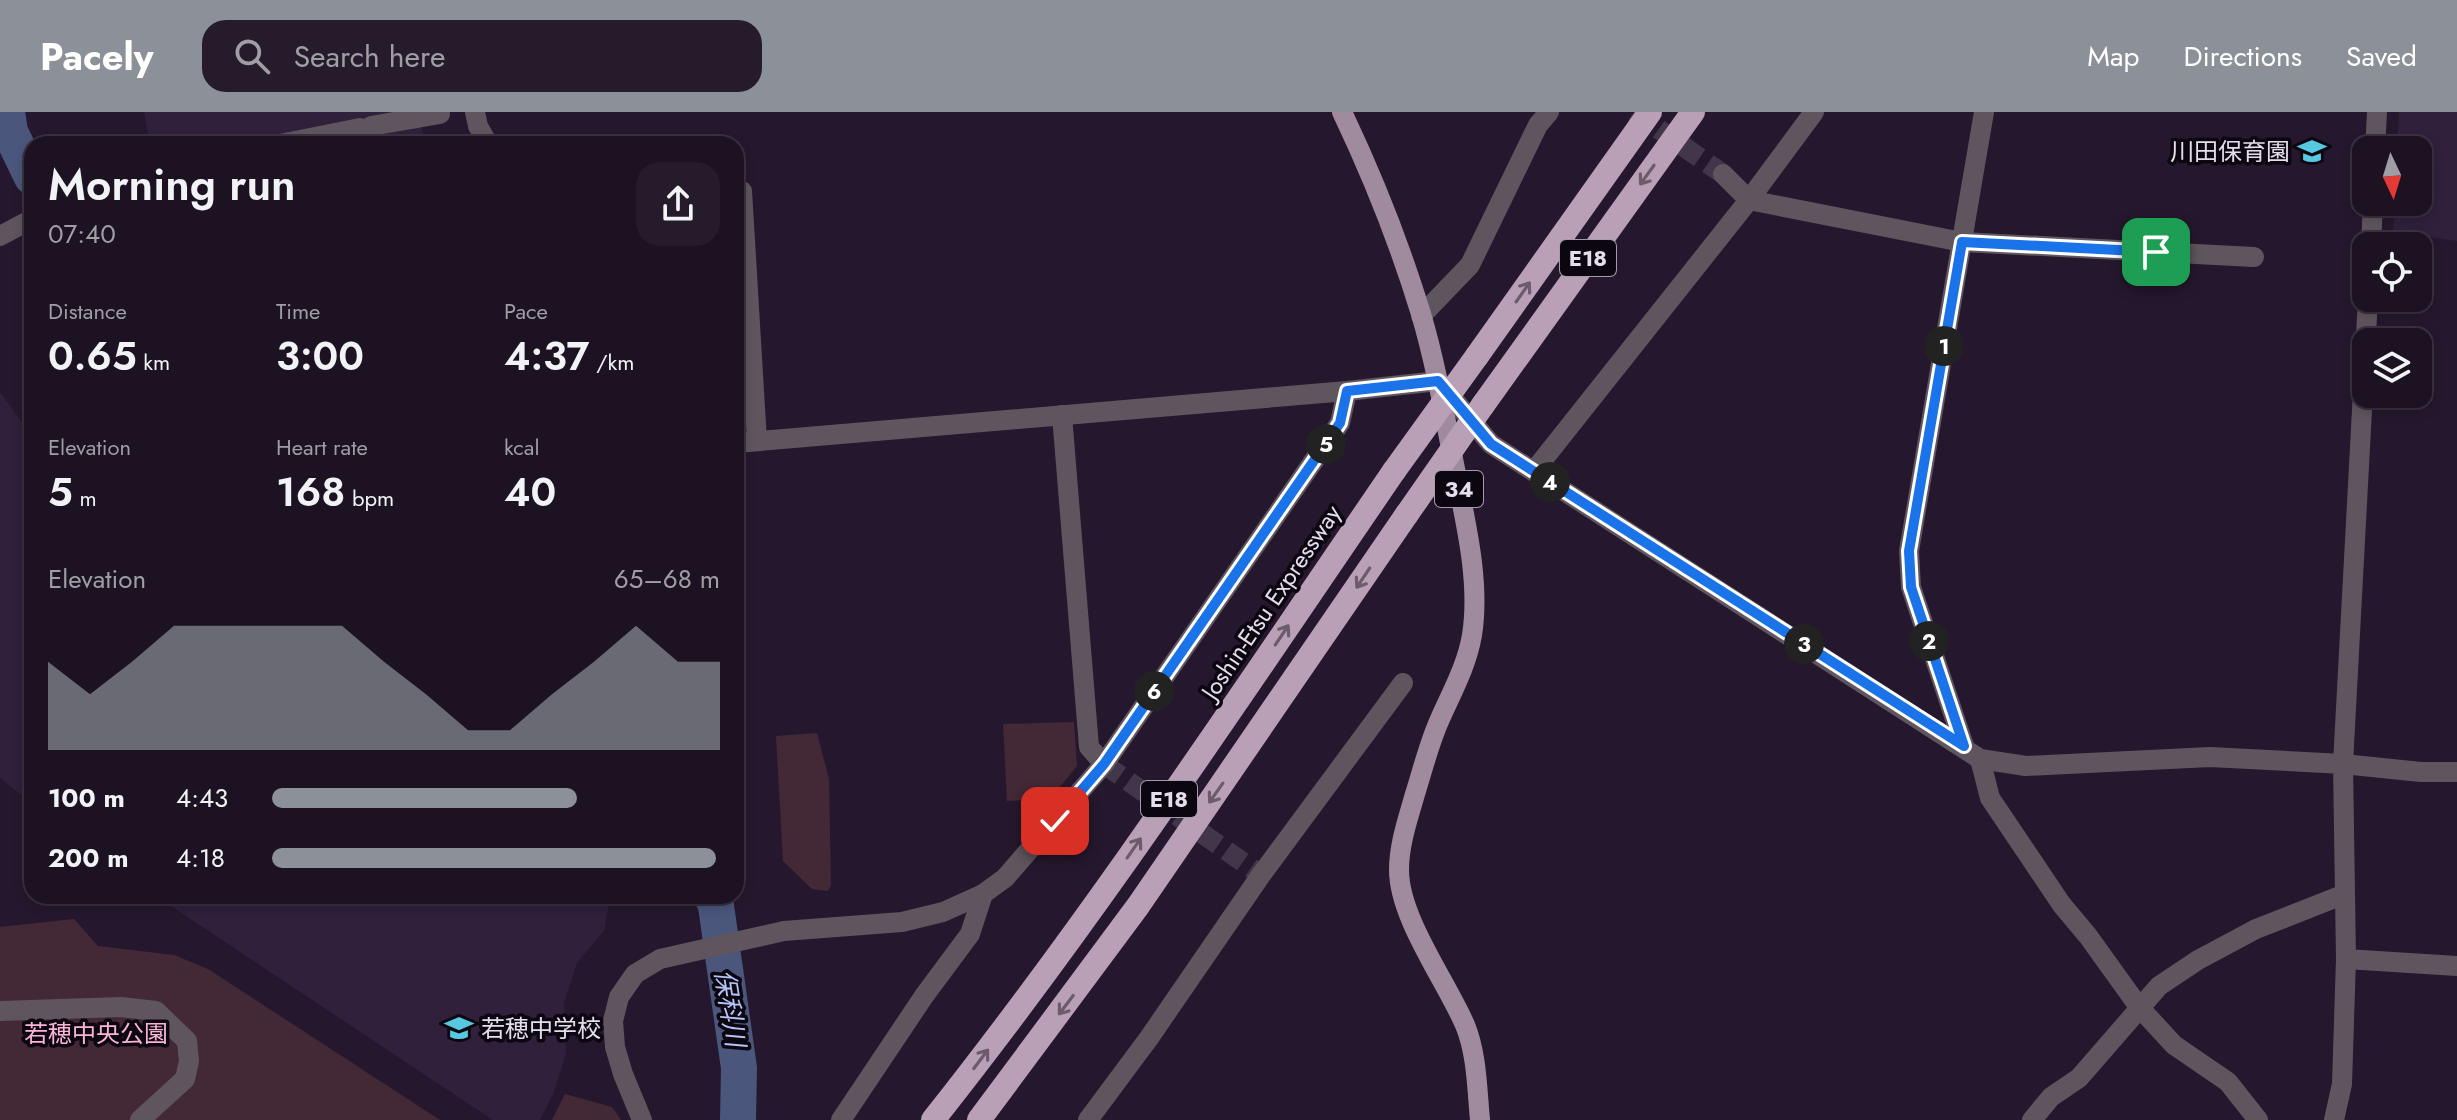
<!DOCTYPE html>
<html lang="en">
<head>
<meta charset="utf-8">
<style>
  :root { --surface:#1c1222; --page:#251b2a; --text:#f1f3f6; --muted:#a09ea5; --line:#3a3240; --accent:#8c9099 }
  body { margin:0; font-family:Jost,"Noto Sans JP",sans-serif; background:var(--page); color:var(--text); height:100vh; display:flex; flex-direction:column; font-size:30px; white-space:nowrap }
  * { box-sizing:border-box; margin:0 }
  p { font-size:26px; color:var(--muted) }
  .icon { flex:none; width:44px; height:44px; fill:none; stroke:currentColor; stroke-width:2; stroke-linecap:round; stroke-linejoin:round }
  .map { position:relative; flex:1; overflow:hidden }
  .sheet { position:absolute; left:24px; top:24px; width:720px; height:768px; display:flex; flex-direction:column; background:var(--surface); border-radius:24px; box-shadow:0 4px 12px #0003,0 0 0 2px var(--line) }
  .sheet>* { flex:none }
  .needle { width:52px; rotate:176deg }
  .controls { position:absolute; left:2352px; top:24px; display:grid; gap:16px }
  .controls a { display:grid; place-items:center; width:80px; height:80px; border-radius:16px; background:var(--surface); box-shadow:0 4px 12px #0003,0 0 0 2px var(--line); font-size:40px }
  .pin { position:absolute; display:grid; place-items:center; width:68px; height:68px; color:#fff; margin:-34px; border-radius:16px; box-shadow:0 4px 12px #0006 }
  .km { position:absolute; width:40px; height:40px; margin:-20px; border-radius:50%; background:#222; color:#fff; font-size:22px; line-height:40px; text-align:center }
  .round { display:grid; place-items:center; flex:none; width:84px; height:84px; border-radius:24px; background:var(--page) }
  .head { display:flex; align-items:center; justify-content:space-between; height:136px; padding:0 24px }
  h1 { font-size:44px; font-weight:600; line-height:60px }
  .figures { display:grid; grid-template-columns:repeat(3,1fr); gap:12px; height:136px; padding:8px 24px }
  .figures div { display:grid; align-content:center }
  .figures b { font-size:40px; font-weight:600 }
  .figures small { font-size:22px; font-weight:400 }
  .figures p { font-size:22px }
  .chart { height:224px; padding:16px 24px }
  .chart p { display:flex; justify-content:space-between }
  .chart svg { width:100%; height:144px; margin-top:8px; fill:var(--accent); opacity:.7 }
  ul { padding:0 24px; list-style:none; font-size:26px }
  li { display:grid; grid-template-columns:128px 96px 1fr; align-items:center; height:60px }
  li i { height:20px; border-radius:10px; background:var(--accent) }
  header { display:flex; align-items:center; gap:48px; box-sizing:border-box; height:112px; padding:0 40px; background:var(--accent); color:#fff }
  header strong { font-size:38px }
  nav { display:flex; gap:44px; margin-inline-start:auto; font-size:28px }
  .search { width:560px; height:72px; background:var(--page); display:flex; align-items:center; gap:20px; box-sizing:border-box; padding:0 28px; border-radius:24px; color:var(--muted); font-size:30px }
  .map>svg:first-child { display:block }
  .built { fill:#30203b }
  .green { fill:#432836 }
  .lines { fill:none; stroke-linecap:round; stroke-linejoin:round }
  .river { stroke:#4b567c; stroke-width:36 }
  .minor-tunnel { stroke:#42364a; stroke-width:20; stroke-dasharray:20 10; stroke-linecap:butt }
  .minor { stroke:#5f555e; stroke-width:20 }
  .major { stroke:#a08b9e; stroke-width:20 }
  .highway { stroke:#baa0b7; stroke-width:24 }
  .highway-bridge { stroke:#baa0b7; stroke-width:24 }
  .oneway { stroke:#6b5b6b }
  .route-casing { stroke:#fff; stroke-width:16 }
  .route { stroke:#1a73e8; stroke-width:10 }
  .labels { text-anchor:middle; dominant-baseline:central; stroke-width:7; stroke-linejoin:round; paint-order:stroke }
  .shield { fill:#0b060f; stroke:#a49caa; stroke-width:2 }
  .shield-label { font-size:22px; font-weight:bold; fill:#e5ddec }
  .poi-label { font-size:24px; fill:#e5ddec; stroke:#0b060f; text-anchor:end }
  .street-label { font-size:24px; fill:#e5ddec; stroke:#0b060f }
  .park-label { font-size:24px; fill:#fbb4d7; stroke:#0b060f }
  .water-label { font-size:26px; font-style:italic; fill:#b4c4f7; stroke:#0b060f }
</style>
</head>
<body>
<header>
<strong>Pacely</strong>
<div class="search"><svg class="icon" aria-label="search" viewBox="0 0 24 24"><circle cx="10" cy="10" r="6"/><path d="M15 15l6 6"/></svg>Search here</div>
<nav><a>Map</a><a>Directions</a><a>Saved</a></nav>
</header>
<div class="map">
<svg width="2457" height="1008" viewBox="0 0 2457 1008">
  <rect width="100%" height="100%" fill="#25182e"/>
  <g class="built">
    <path d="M144 0H419L425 32H150Z"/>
    <path d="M2399 0H2457V129L2393 120 2395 90H2418V38H2397Z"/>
    <path d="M0 280 21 309 32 319V691L0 666Z"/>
    <path d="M156 784H607L609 790 604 819 577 851 564 891 566 941 554 980 540 1008H493Z"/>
  </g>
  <g class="green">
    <path d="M1074 610 1077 654 1050 687 1007 689 1003 612Z"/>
    <path d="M817 621 829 667 831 773 828 779 812 777 783 749 776 624Z"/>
    <path d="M74 807 98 834 174 843 208 857 440 1008H0V815Z"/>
    <path d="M565 982 612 995 621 1008H552Z"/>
  </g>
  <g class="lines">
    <g class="river">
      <path d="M7 0 10 20 32 65"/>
      <path d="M712 784 716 794 739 956 738 1008"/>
    </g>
    <g class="minor-tunnel">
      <path d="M1634 0 1723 62"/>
      <path d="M1104 652 1261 763"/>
    </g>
    <g class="minor">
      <path d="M475 0 478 14 488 32"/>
      <path d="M371 14 440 2 439 0"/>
      <path d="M280 32 360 16"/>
      <path d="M2375 38 2377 0"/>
      <path d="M1723 62 1749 88 1962 130 2254 145"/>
      <path d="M742 79 757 329"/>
      <path d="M0 124 32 107"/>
      <path d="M2371 134 2373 90"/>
      <path d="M2368 186 2343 652 2421 660H2457"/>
      <path d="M1421 204 1470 153 1538 13 1549 0"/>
      <path d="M1062 303 1089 635 1104 652"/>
      <path d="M736 331 1347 279 1438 269 1491 332 1980 647 2026 654 2210 645 2343 652 2345 782"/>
      <path d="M1534 359 1749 88 1814 0"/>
      <path d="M1964 634 1911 475 1909 439 1984 0"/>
      <path d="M1980 647 1990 686 2062 793 2088 824 2139 895 2174 933 2228 970 2258 1008"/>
      <path d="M0 899 121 895 156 899 187 929 189 949 185 967 140 1008"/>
      <path d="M642 1008 623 962 615 935 613 909 619 885 635 862 660 847 784 819 902 810 943 800 983 782 1005 766 1104 652 1340 311 1347 279"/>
      <path d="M841 1008 924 884 970 822 983 782"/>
      <path d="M1088 1008 1149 926 1261 763 1403 571"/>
      <path d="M2032 1008 2051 985 2079 966 2159 874 2198 848 2256 817 2345 782 2346 847 2457 854"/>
      <path d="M2334 1008 2342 972 2346 847"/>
    </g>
    <path class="major" d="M1342 0C1373 65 1400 133 1421 202 1437 256 1446 312 1457 367 1467 416 1480 473 1472 523 1467 553 1452 580 1440 607 1429 631 1423 657 1415 682 1408 707 1399 732 1399 758 1399 806 1446 869 1465 913 1477 942 1477 977 1480 1008"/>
    <g class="highway">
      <path d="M1477 244 1650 0"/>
      <path d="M1483 293 1693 0"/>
      <path d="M933 1008C1098 800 1244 578 1394 359"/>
      <path d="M979 1008 1138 794 1407 402"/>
    </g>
    <g class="highway-bridge">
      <path d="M1394 359 1477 244"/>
      <path d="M1407 402 1483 293"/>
    </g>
  </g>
  <defs><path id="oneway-shaft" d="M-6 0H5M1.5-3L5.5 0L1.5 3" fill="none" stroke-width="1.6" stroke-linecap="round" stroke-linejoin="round" transform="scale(2)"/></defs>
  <g class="oneway">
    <use href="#oneway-shaft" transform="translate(1647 63) rotate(126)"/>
    <use href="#oneway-shaft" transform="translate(1523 180) rotate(-55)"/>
    <use href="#oneway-shaft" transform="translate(1363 466) rotate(124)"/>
    <use href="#oneway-shaft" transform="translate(1282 523) rotate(-56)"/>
    <use href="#oneway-shaft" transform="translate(1216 681) rotate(125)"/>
    <use href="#oneway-shaft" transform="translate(1134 736) rotate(-55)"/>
    <use href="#oneway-shaft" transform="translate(1066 893) rotate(127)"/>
    <use href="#oneway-shaft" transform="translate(981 947) rotate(-53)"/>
  </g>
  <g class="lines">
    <defs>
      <path id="route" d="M1055 709 1104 652 1340 311 1347 279 1438 269 1491 332 1964 634 1911 475 1909 439 1962 130 2156 140"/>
    </defs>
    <use href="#route" class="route-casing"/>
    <use href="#route" class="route"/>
  </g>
  <defs>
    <symbol id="school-bare" viewBox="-9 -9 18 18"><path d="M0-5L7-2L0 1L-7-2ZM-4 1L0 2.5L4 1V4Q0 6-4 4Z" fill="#56c9e0" stroke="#0b060f" stroke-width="2.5" paint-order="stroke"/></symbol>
  </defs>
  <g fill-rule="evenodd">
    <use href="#school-bare" x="2292" y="19" width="40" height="40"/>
    <use href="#school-bare" x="439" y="896" width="40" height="40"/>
  </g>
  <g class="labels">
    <g class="shield">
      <rect x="1560" y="128" width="56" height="36" rx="6"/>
      <rect x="1435" y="359" width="48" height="36" rx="6"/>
      <rect x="1141" y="669" width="56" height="36" rx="6"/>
    </g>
    <g class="shield-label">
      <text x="1588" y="146">E18</text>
      <text x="1459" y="377">34</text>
      <text x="1169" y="687">E18</text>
    </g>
    <g class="poi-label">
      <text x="2290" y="39">川田保育園</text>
      <text x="481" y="916" text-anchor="start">若穂中学校</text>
    </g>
    <g class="street-label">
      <text transform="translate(1271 490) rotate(-56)">Joshin-Etsu Expressway</text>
    </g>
    <g class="park-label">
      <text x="96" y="921">若穂中央公園</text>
    </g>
    <g class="water-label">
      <text transform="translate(730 896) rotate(81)">保科川</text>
    </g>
  </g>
</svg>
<div class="controls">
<a><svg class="needle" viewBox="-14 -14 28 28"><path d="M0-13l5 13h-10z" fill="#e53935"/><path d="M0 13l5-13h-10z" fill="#a09ea5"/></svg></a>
<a><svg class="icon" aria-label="locate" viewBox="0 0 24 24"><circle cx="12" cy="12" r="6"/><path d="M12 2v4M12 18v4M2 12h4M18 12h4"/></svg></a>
<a><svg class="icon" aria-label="layers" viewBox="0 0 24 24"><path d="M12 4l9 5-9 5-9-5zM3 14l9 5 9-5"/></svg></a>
</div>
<div class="pin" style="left:2156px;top:140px;background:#1e9e55"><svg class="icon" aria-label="arrive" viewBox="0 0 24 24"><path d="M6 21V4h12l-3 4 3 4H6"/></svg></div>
<div class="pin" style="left:1055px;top:709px;background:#d93025"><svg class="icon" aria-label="check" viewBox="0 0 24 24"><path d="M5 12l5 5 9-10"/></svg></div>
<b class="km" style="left:1944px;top:234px">1</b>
<b class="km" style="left:1929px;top:529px">2</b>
<b class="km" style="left:1804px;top:532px">3</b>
<b class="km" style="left:1550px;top:370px">4</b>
<b class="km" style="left:1326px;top:332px">5</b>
<b class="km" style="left:1154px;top:579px">6</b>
<section class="sheet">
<div class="head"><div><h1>Morning run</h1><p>07:40</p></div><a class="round"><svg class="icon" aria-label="share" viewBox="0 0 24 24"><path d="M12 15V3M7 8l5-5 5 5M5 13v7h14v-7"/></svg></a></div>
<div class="figures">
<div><p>Distance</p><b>0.65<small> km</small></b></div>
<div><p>Time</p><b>3:00</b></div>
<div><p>Pace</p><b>4:37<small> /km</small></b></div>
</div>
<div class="figures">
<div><p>Elevation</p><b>5<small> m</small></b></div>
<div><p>Heart rate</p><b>168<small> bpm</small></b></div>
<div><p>kcal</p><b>40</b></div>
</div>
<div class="chart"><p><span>Elevation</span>65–68 m</p>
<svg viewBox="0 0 160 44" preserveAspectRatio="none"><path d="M0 44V17L10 27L20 17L30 6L40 6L50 6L60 6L70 6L80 17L90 27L100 38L110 38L120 27L130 17L140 6L150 17L160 17V44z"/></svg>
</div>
<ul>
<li><b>100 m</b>4:43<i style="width:68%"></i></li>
<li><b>200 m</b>4:18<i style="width:99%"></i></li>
</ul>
</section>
</div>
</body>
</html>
